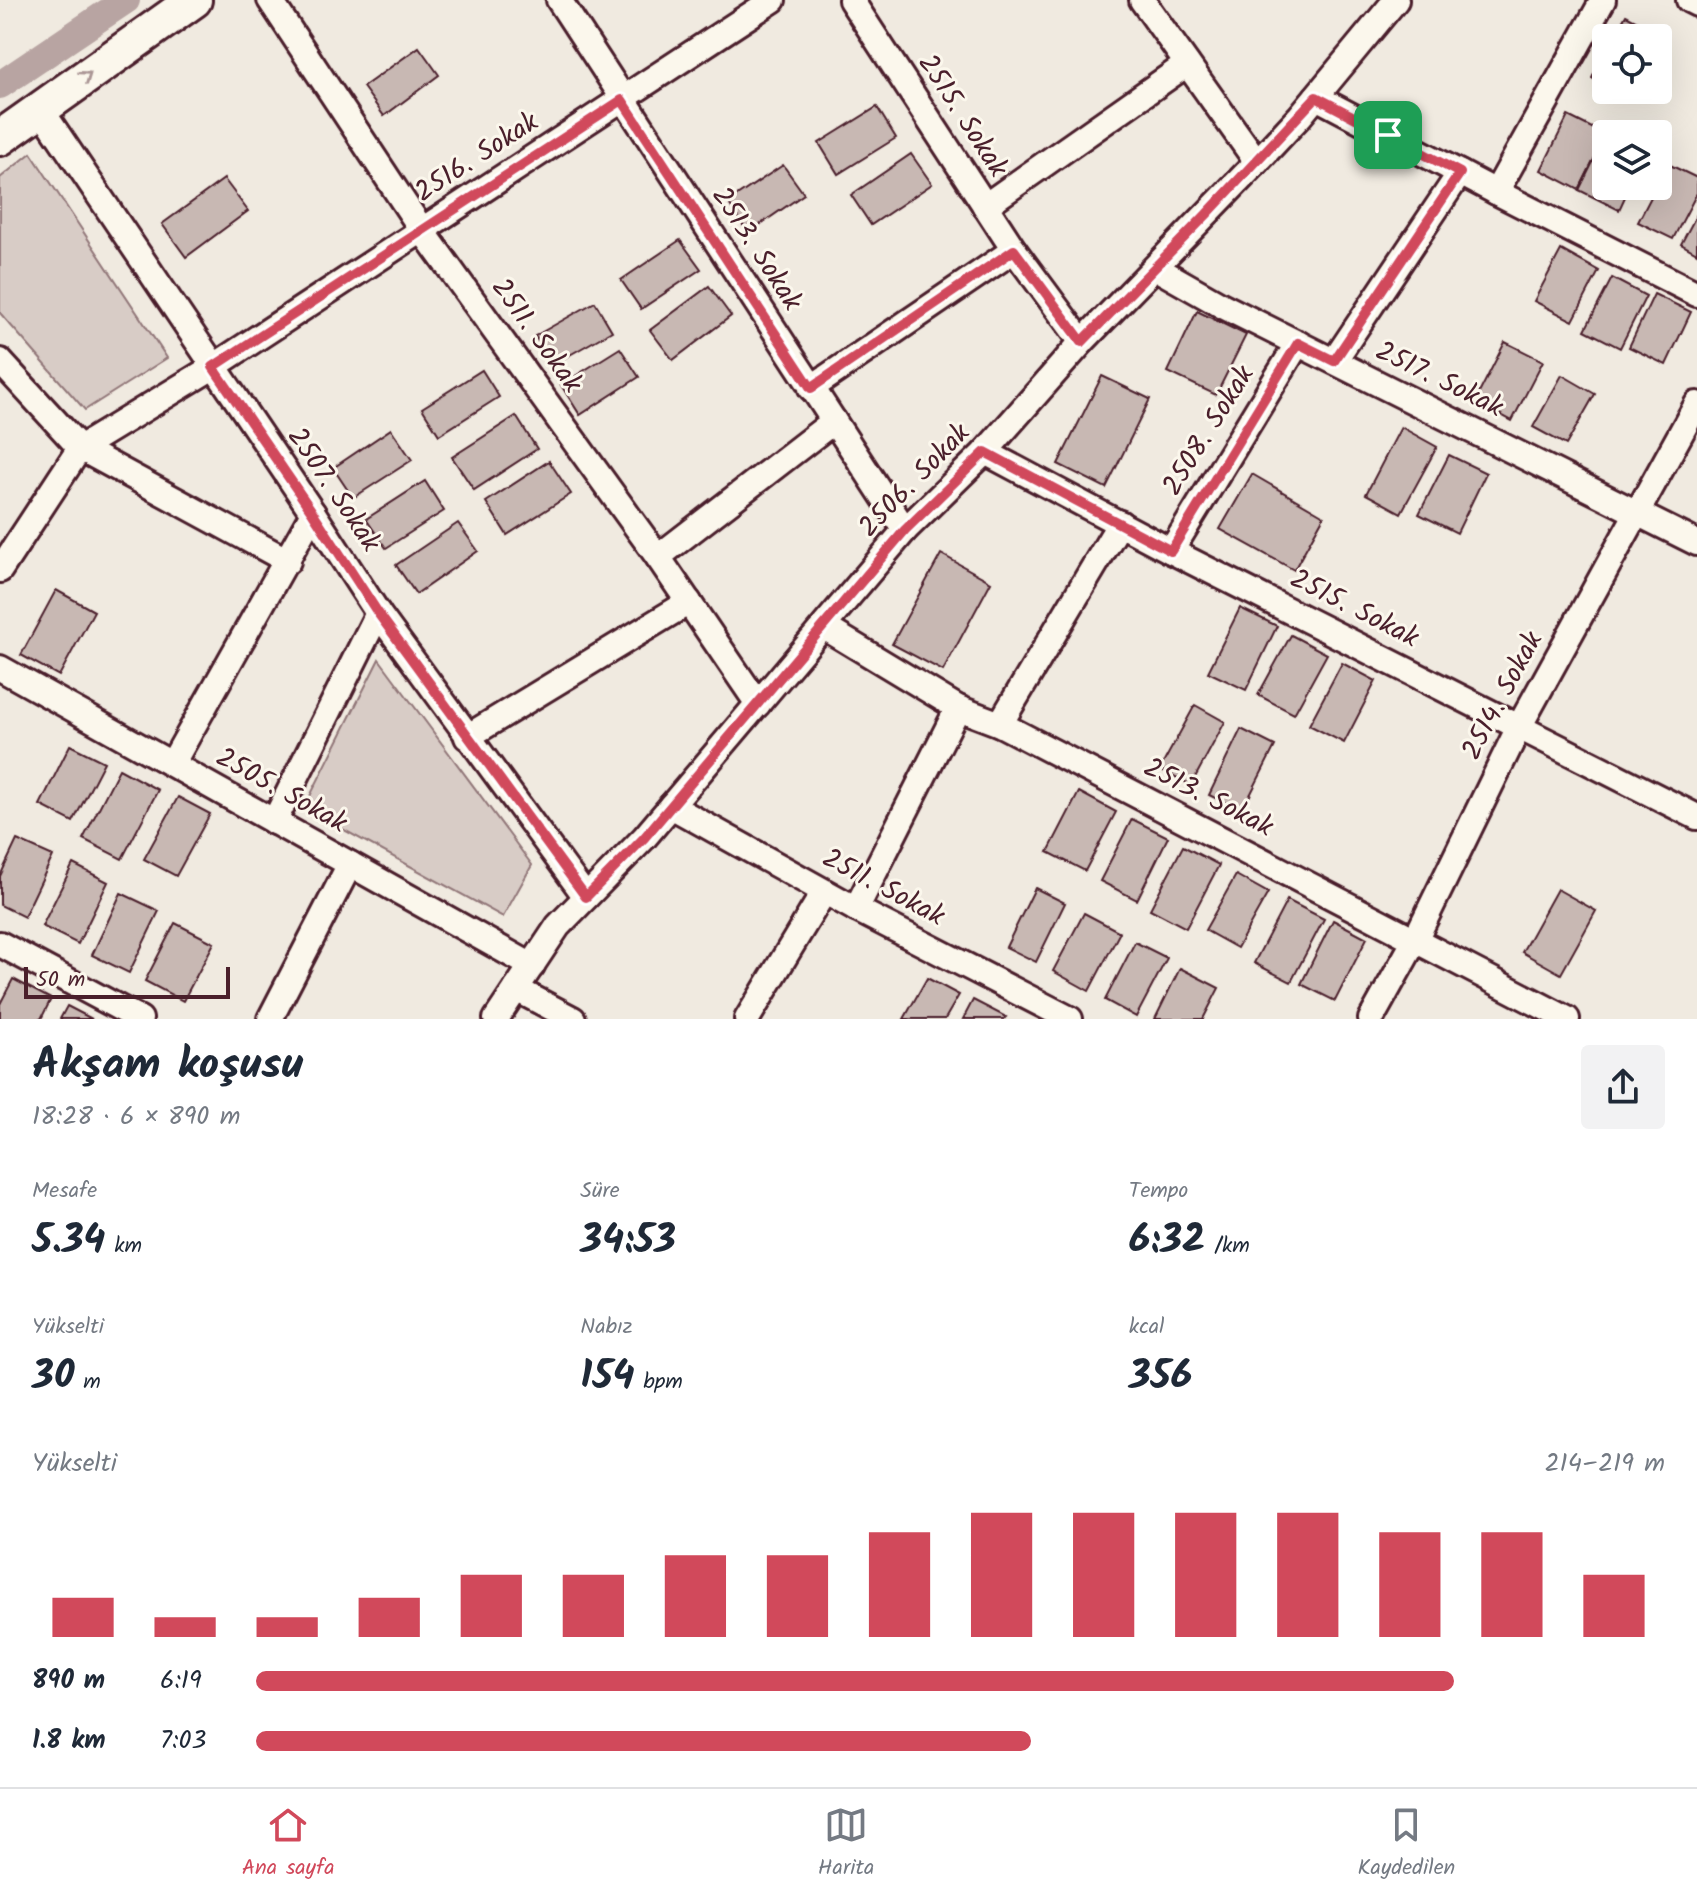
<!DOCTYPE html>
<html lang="tr">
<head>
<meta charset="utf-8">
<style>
  :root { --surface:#fff; --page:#f2f2f3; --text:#1f2937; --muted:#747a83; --line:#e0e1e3; --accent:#d1495b }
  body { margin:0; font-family:Kalam,sans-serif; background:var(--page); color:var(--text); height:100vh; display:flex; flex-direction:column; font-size:30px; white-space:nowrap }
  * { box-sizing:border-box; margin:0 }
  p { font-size:26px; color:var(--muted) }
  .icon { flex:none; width:44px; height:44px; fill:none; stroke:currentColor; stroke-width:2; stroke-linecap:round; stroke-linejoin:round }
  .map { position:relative; height:1019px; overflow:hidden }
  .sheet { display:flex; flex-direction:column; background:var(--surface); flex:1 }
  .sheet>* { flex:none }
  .tools { position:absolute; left:1592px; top:24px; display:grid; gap:16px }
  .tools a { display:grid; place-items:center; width:80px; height:80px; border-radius:8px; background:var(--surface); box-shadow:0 8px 32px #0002; font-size:40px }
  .scale { position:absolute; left:24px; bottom:20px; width:206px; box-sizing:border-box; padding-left:8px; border:4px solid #4a1f2b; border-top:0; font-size:22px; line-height:28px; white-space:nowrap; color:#4a1f2b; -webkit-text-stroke:6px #fbf7ec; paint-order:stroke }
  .pin { position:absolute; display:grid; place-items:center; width:68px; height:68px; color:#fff; margin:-34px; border-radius:16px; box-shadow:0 4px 12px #0006 }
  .round { display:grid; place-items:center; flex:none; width:84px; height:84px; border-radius:8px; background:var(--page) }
  .headline { display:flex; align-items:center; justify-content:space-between; height:136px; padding:0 32px }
  h1 { font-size:44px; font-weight:600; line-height:60px }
  .stats { display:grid; grid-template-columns:repeat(3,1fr); gap:12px; height:136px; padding:8px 32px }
  .stats div { display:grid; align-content:center }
  .stats b { font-size:40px; font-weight:600 }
  .stats small { font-size:22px; font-weight:400 }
  .stats p { font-size:22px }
  .chart { height:224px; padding:16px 32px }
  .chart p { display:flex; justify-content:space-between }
  .chart svg { width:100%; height:144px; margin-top:8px; stroke:var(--accent); stroke-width:6 }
  ul { padding:0 32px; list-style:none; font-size:26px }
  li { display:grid; grid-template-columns:128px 96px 1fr; align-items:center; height:60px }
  li i { height:20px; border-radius:10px; background:var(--accent) }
  .tab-bar { display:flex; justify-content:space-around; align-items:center; height:112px; border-top:2px solid var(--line); background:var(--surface); font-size:22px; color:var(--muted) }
  .tab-bar a { display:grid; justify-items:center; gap:4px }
  .tab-bar .selected { color:var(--accent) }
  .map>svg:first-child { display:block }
  .green { fill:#d8ccc6; stroke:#917678; stroke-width:2 }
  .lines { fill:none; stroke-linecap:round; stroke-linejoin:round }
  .canal { stroke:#b8a4a2; stroke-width:28 }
  .building { fill:#c8b8b3; stroke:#4a1f2b; stroke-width:2 }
  .street-casing { stroke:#4a1f2b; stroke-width:30 }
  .secondary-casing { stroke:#4a1f2b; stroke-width:40 }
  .street { stroke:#fbf7ec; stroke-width:24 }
  .secondary { stroke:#fbf7ec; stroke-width:34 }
  .oneway { stroke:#ab9695 }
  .route-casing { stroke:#fff; stroke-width:16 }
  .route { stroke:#d1495b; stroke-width:10 }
  .labels { text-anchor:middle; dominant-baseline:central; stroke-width:6; stroke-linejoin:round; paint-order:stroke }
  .street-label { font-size:28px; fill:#4a1f2b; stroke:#fbf7ec }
</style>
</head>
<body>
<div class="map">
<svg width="1697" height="1019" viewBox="0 0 1697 1019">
  <rect width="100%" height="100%" fill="#f0eae0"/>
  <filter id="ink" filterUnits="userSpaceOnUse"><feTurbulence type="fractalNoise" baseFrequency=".0125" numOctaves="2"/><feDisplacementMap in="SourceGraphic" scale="16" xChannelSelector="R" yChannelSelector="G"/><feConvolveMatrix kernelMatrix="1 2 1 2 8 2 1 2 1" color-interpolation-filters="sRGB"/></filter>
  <g filter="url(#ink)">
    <g class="green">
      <path d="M31 153 167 358 85 410 0 313V178Z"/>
      <path d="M379 659 532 865 503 917 304 808Z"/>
    </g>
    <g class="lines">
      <path class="canal" d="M0 85 126 0"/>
    </g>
    <g class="building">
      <path d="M1626 15 1658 32 1655 38H1613Z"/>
      <path d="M419 47 439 75 384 116 363 87Z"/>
      <path d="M1606 51V86L1592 78Z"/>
      <path d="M877 107 896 138 838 174 819 143Z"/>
      <path d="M1568 116 1606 135 1579 190 1541 170Z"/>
      <path d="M1606 136V186H1630L1619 210 1579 190Z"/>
      <path d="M911 154 932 184 871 225 851 195Z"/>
      <path d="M1668 164 1697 178V193L1673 239 1638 222Z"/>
      <path d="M783 165 804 194 748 233 728 202Z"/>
      <path d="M224 179 248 211 186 257 162 224Z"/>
      <path d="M1697 214V253L1681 244Z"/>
      <path d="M680 240 701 269 641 309 621 280Z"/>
      <path d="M1561 250 1599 271 1573 321 1534 301Z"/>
      <path d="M1612 278 1646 296 1620 348 1585 330Z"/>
      <path d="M709 286 731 316 673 360 650 330Z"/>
      <path d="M1654 294 1691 312 1666 365 1629 347Z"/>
      <path d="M595 302 612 331 552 365 535 336Z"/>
      <path d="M1197 311 1246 335 1216 395 1168 372Z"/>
      <path d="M1505 342 1543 361 1512 421 1475 401Z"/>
      <path d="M620 348 639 377 580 415 561 385Z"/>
      <path d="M482 370 499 397 439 435 422 408Z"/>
      <path d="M1562 375 1595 394 1566 445 1533 427Z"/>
      <path d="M1102 376 1150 399 1106 488 1058 464Z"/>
      <path d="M516 416 537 449 474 490 452 457Z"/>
      <path d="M1401 427 1437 447 1401 513 1366 494Z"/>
      <path d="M391 429 412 460 353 498 333 468Z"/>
      <path d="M1449 455 1486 473 1457 533 1419 514Z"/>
      <path d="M549 461 571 494 507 535 486 502Z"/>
      <path d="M1252 474 1324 516 1294 570 1220 529Z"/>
      <path d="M425 481 444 511 386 548 366 519Z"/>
      <path d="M458 523 478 551 416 594 396 565Z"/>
      <path d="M941 554 991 582 943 671 892 644Z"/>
      <path d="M56 590 94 611 59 676 21 655Z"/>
      <path d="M1240 608 1277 626 1246 690 1208 672Z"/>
      <path d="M1291 635 1327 654 1294 714 1258 695Z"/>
      <path d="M1342 663 1376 681 1344 743 1309 725Z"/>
      <path d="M1195 705 1225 722 1191 785 1160 769Z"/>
      <path d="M1241 729 1275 746 1242 811 1209 795Z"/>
      <path d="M70 745 104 762 73 822 40 805Z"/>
      <path d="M119 769 158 790 122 859 83 839Z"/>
      <path d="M1079 792 1116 812 1085 871 1048 852Z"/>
      <path d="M178 797 210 814 176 876 144 859Z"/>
      <path d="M1132 819 1168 837 1137 900 1100 881Z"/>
      <path d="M17 840 53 856 24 917 0 905V876Z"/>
      <path d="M1183 846 1219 865 1186 928 1150 909Z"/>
      <path d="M73 864 108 882 78 944 42 926Z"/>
      <path d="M1236 875 1268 893 1237 948 1205 930Z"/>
      <path d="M1035 888 1065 903 1036 962 1006 947Z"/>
      <path d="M1557 889 1596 911 1561 974 1522 952Z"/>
      <path d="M121 893 159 911 129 973 92 955Z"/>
      <path d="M1287 900 1324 919 1291 982 1254 963Z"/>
      <path d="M1084 913 1120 932 1089 991 1053 971Z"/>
      <path d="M1333 920 1367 938 1335 1001 1301 984Z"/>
      <path d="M175 923 214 943 183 1001 145 981Z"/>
      <path d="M1135 942 1167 958 1136 1017 1105 1000Z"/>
      <path d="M1180 968 1219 988 1203 1019H1155Z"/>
      <path d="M927 978 959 995 945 1019H904Z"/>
      <path d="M13 979 51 999 41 1019H0V1004Z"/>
      <path d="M973 1000 1006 1017 1004 1019H963Z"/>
      <path d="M67 1006 92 1019H60Z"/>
    </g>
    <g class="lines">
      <defs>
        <g id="street">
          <path d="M270 0 422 230 658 557 758 704"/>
          <path d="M559 0 905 530"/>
          <path d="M851 0 1014 250 1082 342"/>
          <path d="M1142 0 1257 162"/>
          <path d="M1689 0 1697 4"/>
          <path d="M1316 97 1496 192 1697 294"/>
          <path d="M40 108 313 513 378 613 586 897"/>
          <path d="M1496 192 1603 0"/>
          <path d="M985 206 1187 64"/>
          <path d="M1156 268 1223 306 1697 543"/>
          <path d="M0 361 80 448 288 561"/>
          <path d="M1334 361 1460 173"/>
          <path d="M811 388 1014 250"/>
          <path d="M985 452 1171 551 1697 817"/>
          <path d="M1171 551 1298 343"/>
          <path d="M658 557 834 421"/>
          <path d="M0 570 80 448 213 367 773 0"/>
          <path d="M824 627 958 708 1000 724 1567 1019"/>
          <path d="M0 668 532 966"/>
          <path d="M1000 724 1120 523"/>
          <path d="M467 737 689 602"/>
          <path d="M172 764 313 513"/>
          <path d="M671 806 856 909 1070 1019"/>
          <path d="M274 822 378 613"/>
          <path d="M856 909 958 708"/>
          <path d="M0 944 140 1019"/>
          <path d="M516 989 573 1019"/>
          <path d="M270 1019 350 864"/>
          <path d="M496 1019 558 926 644 838 905 530 985 452 1082 342 1257 162 1300 116 1396 0"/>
          <path d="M747 1019 824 892"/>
          <path d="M1371 1019 1415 940 1519 727 1697 404"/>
        </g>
        <path id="secondary" d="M0 138 194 0"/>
      </defs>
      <use href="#street" class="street-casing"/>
      <use href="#secondary" class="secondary-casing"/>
      <use href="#street" class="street"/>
      <use href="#secondary" class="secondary"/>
    </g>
    <defs><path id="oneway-chevron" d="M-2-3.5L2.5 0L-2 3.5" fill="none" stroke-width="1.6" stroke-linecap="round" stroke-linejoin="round" transform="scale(2)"/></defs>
    <use class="oneway" href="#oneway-chevron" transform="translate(86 76) rotate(-35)"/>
  </g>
  <g class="lines" filter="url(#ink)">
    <defs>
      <path id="route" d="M1316 97 1460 173 1334 361 1298 343 1171 551 985 452 905 530 644 838 586 897 378 613 313 513 213 367 622 100 811 388 1014 250 1082 342 1206 215Z"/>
    </defs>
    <use href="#route" class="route-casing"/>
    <use href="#route" class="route"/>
  </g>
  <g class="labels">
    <g class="street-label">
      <text transform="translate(962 116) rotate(57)">2515. Sokak</text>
      <text transform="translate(477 158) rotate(-33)">2516. Sokak</text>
      <text transform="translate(756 249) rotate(57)">2513. Sokak</text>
      <text transform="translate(536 336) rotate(54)">2511. Sokak</text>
      <text transform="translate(1439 380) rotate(26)">2517. Sokak</text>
      <text transform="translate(1209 431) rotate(-58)">2508. Sokak</text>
      <text transform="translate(915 481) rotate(-46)">2506. Sokak</text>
      <text transform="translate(333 490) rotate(56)">2507. Sokak</text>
      <text transform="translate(1354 609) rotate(27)">2515. Sokak</text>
      <text transform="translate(1503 696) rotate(-62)">2514. Sokak</text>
      <text transform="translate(281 791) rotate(29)">2505. Sokak</text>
      <text transform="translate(1208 798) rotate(27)">2513. Sokak</text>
      <text transform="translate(883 888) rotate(28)">2511. Sokak</text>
    </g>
  </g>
</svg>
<div class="tools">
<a><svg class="icon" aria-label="locate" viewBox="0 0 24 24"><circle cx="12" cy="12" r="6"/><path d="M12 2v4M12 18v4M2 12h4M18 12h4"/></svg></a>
<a><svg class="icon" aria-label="layers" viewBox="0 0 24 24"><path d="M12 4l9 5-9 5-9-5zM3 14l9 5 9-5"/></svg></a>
</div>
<div class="scale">50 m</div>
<div class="pin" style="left:1388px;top:135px;background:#1e9e55"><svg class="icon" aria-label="arrive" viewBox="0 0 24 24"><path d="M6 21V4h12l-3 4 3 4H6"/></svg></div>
</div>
<section class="sheet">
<div class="headline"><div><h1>Akşam koşusu</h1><p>18:28 · 6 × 890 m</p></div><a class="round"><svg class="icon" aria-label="share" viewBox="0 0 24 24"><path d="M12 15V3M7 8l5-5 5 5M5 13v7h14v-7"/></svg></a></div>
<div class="stats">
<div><p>Mesafe</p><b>5.34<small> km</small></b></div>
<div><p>Süre</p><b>34:53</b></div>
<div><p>Tempo</p><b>6:32<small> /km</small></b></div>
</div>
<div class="stats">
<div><p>Yükselti</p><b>30<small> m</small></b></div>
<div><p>Nabız</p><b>154<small> bpm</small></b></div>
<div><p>kcal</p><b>356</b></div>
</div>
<div class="chart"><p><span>Yükselti</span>214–219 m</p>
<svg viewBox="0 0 160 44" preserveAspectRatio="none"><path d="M5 44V32M15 44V38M25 44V38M35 44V32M45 44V25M55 44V25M65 44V19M75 44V19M85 44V12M95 44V6M105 44V6M115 44V6M125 44V6M135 44V12M145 44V12M155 44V25"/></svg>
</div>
<ul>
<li><b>890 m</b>6:19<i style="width:85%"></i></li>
<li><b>1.8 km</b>7:03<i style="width:55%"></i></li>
</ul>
</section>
<nav class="tab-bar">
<a class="selected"><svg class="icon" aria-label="home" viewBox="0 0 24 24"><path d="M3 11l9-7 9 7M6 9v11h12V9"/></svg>Ana sayfa</a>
<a><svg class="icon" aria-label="map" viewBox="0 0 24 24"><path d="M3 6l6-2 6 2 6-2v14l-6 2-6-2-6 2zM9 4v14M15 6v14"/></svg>Harita</a>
<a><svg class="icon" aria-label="saved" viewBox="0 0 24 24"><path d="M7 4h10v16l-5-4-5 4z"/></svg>Kaydedilen</a>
</nav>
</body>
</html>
